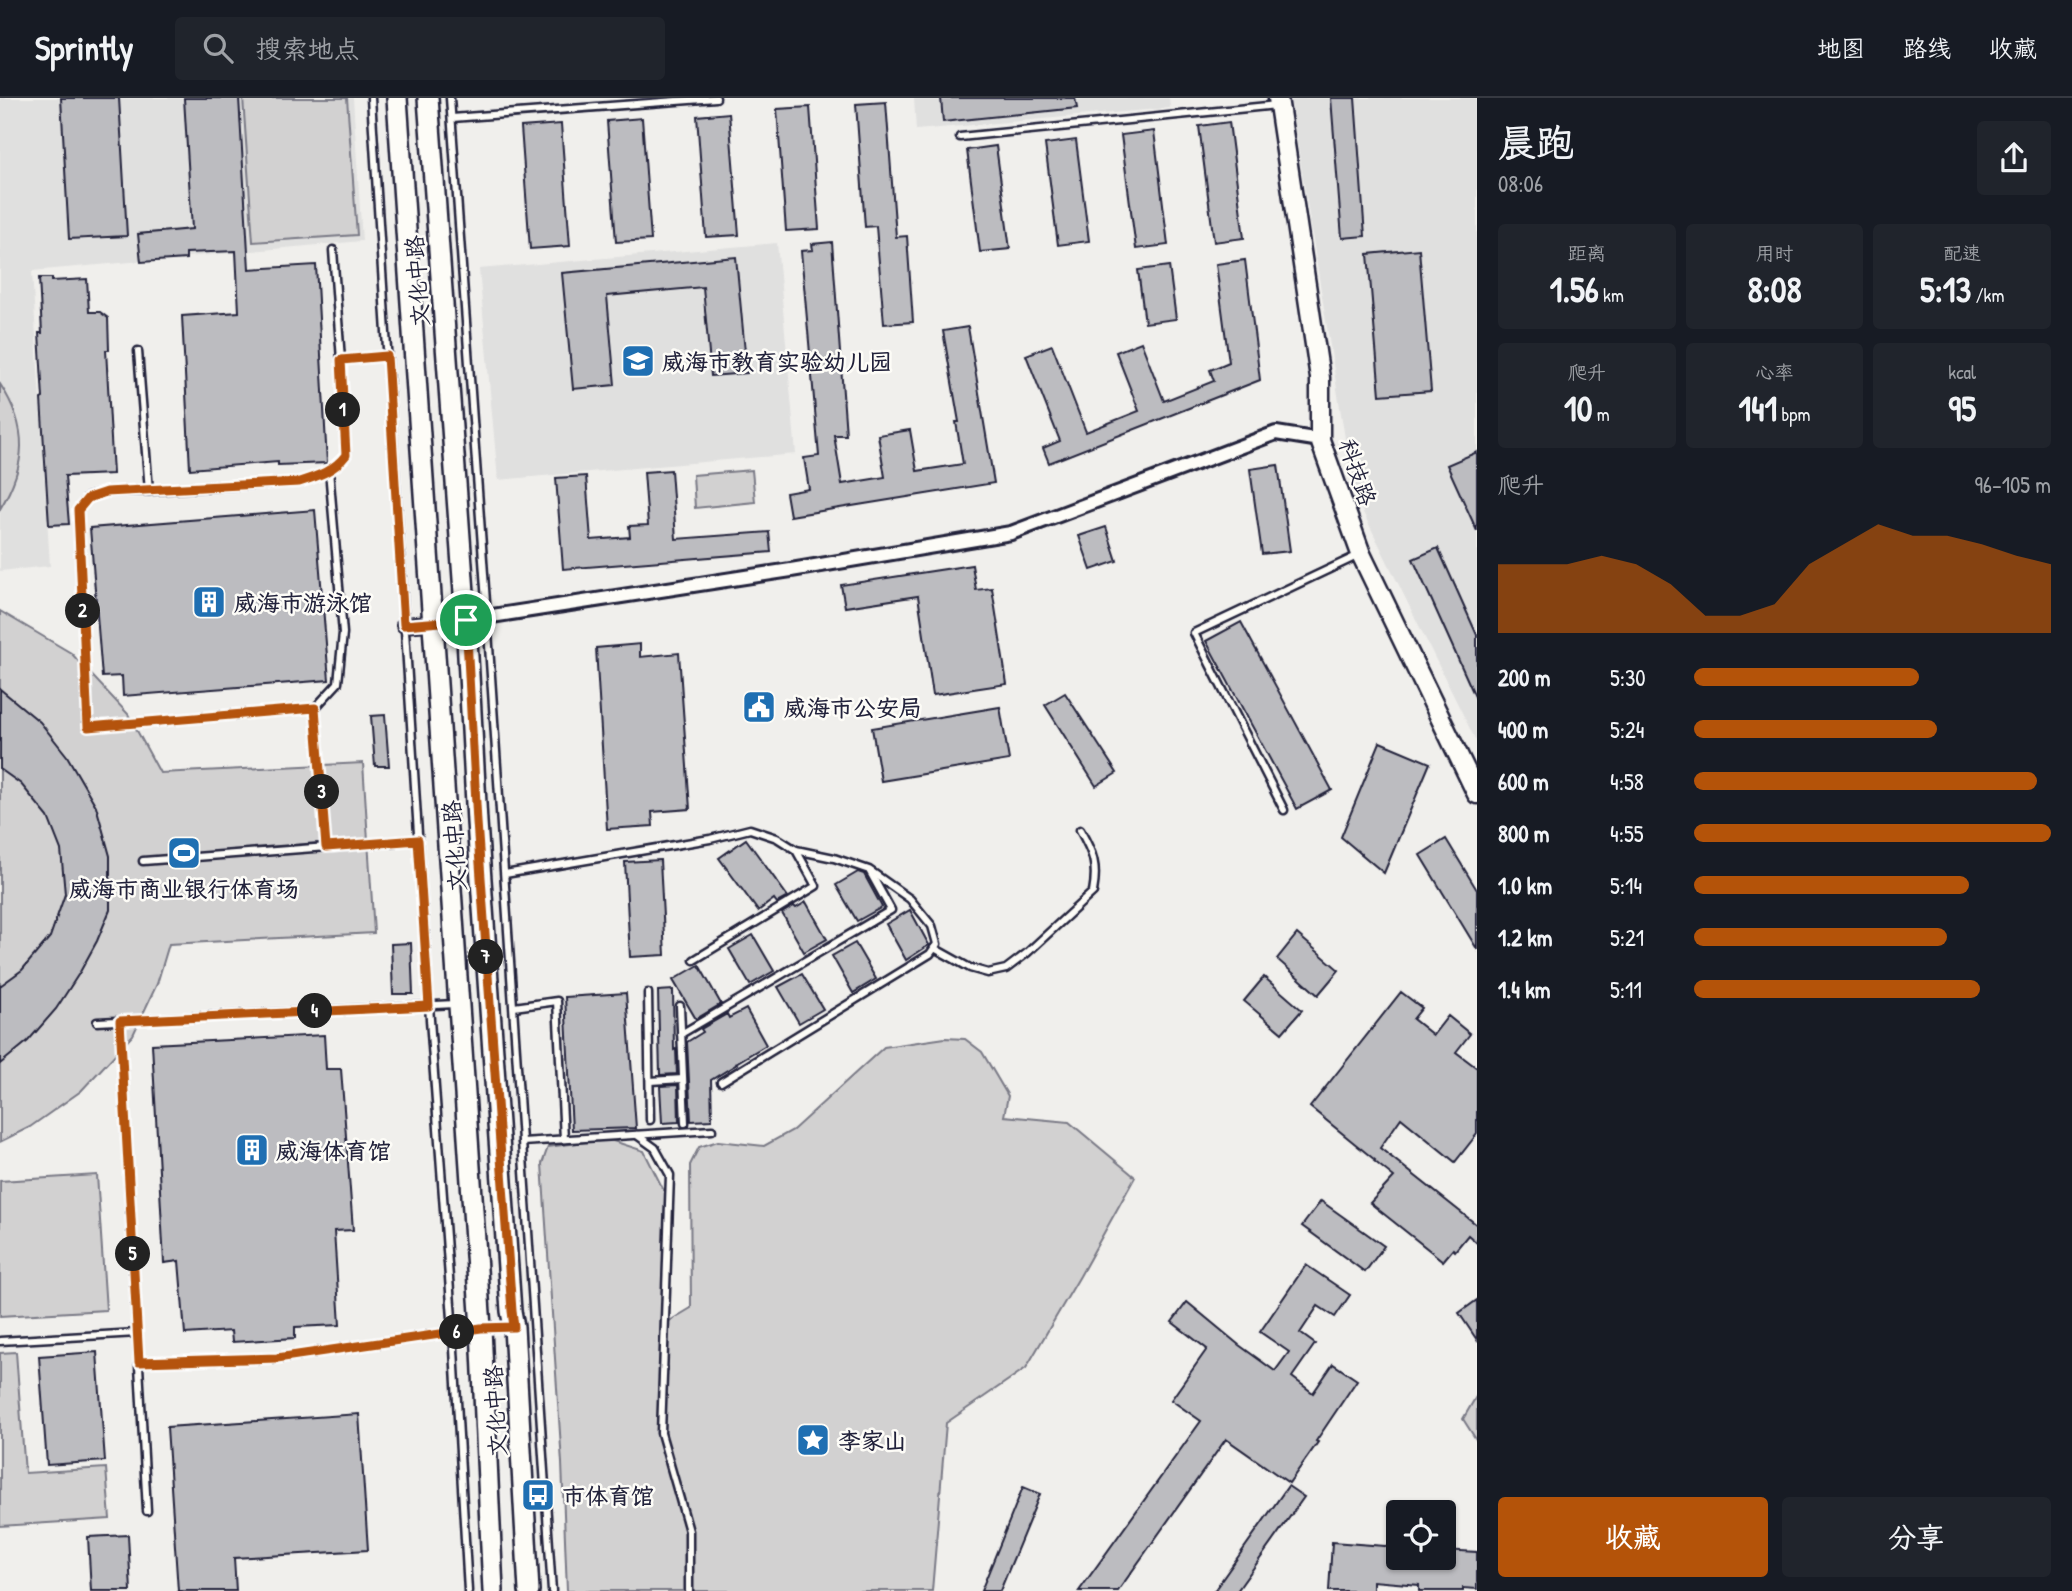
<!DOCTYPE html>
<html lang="zh">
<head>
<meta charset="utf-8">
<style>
  :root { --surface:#171b24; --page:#20242c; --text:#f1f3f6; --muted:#9ea1a6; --line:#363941; --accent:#b45309 }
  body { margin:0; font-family:"Patrick Hand","LXGW WenKai TC",sans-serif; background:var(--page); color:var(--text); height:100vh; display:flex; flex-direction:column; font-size:26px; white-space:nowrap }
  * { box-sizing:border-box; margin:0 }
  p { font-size:23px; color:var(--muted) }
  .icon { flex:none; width:38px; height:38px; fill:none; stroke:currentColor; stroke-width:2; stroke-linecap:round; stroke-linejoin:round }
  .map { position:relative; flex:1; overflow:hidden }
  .panel { display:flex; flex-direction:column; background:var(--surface); width:595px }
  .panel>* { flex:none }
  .fabs { position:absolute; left:1386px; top:1402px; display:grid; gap:14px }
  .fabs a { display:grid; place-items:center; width:70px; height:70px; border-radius:7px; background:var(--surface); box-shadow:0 2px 5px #0004; font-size:35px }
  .pin { position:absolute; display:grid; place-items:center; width:60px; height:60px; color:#fff; margin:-30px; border:4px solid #fff; border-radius:50%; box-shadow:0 2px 7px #0007 }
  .km { position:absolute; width:35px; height:35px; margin:-18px; border-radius:50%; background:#222; color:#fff; font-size:19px; line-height:35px; text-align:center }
  .round { display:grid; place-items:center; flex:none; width:74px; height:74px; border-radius:7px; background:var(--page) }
  .head { display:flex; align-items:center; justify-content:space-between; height:119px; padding:0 21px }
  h1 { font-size:38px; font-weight:800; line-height:52px }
  .metrics { display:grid; grid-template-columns:repeat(3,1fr); gap:10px; height:119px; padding:7px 21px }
  .metrics div { display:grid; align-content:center; border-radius:7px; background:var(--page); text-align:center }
  .metrics b { font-size:35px; font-weight:800 }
  .metrics small { font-size:19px; font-weight:400 }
  .metrics p { font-size:19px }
  .chart { height:196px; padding:14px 21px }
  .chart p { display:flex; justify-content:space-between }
  .chart svg { width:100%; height:126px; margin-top:7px; fill:var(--accent); opacity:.7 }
  .cta { display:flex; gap:14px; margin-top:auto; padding:14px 21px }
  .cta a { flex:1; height:80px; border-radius:7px; background:var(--accent); color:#fff; font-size:28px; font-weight:800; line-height:80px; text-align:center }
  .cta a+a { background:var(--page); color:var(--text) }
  ul { padding:0 21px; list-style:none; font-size:23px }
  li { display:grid; grid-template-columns:112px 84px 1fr; align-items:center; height:52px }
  li i { height:18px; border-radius:9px; background:var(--accent) }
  header { display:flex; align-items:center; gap:42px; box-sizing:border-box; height:98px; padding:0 35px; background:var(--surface); border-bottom:2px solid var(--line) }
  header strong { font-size:33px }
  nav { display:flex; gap:38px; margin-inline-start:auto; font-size:24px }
  .search { width:490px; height:63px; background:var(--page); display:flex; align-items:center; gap:18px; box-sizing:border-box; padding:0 24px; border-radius:7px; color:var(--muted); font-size:26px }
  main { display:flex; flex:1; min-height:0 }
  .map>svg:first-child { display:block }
  .built { fill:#e0e0df }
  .green { fill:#d2d1d1; stroke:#7a7a86; stroke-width:2 }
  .building { fill:#bcbcc0; stroke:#22223b; stroke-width:2 }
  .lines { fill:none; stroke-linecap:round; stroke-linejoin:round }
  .lane-casing { stroke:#22223b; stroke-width:11 }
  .street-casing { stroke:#22223b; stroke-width:18 }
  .secondary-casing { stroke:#22223b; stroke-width:23 }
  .primary-casing { stroke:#22223b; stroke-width:24 }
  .lane { stroke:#fdfcf7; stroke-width:6 }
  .street { stroke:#fdfcf7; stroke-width:12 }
  .secondary { stroke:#fdfcf7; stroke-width:18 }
  .primary { stroke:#fdfcf7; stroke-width:19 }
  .route-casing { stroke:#fff; stroke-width:14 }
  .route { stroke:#b45309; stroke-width:9 }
  .labels { text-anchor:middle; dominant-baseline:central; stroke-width:5; stroke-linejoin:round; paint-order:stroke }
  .street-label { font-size:23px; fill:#22223b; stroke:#fdfcf7 }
  .poi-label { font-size:23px; font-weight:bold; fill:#22223b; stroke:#fdfcf7; text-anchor:start }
</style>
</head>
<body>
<header>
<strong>Sprintly</strong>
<div class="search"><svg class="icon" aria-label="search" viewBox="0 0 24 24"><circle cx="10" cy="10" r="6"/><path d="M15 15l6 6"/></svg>搜索地点</div>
<nav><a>地图</a><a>路线</a><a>收藏</a></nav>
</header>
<main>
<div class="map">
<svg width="1477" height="1493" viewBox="0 0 1477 1493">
  <rect width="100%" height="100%" fill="#f0efec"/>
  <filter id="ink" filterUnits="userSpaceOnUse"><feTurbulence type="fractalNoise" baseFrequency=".0143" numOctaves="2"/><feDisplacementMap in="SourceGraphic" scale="14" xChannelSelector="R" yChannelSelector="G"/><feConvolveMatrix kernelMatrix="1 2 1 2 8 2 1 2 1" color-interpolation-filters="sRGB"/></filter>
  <g filter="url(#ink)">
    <g class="built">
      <path d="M0 0H353L362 143 32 173 50 468 0 473Z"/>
      <path d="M914 0H1169L1170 10 916 32Z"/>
      <path d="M1290 0H1477V645L1354 396Z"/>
      <path d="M777 145 796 356 498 382 479 171Z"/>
    </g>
    <g class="green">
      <path d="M243 0H347L357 137 253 144Z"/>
      <path d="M0 286C29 330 27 366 0 411Z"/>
      <path d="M752 372 755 404 695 410 693 377Z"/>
      <path d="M0 513 71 555 128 616 160 675 363 665 374 835 169 846 157 886 133 937 81 993 30 1029 0 1044Z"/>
      <path d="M945 940 965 941 982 954 1008 998 1004 1018 1069 1024 1135 1079 1080 1178 1026 1270 946 1325 932 1493H567L562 1365 542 1066 548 1049 607 1041 644 1053 666 1097V1225L691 1210 690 1067 699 1049 718 1043 764 1048 793 1032 884 949Z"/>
      <path d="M97 1077 106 1212 0 1218V1083Z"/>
      <path d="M16 1254 25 1375 106 1370 110 1421 0 1428V1255Z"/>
      <path d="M1477 1297V1343L1463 1321Z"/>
    </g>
    <g class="building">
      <path d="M61 0H119L127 138 69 141Z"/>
      <path d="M184 0H239L249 171 316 167 327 365 278 367V364L190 371 182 218 239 214 236 153 186 155V161L141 164 138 136 192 131Z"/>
      <path d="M941 0H1075L1077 10 943 24Z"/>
      <path d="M1331 0H1355L1365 138 1342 140Z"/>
      <path d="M886 4 896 139 907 138 913 224 884 226 876 128 865 129 856 6Z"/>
      <path d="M810 9 819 131 786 133 777 11Z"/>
      <path d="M729 15 739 137 706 139 697 18Z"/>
      <path d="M642 20 651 142 616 144 607 23Z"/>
      <path d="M1229 24 1244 140 1214 144 1199 28Z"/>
      <path d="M561 26 570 148 530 151 521 29Z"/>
      <path d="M1154 33 1168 147 1136 151 1121 37Z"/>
      <path d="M1076 42 1089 143 1058 147 1045 46Z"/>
      <path d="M996 48 1010 151 980 154 967 52Z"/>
      <path d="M832 144 846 337H834L842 386 885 379 878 337 910 332 917 373 963 366 956 324H959L943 233 968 229 994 385 790 418 786 395 809 391 804 360 819 358 801 153 813 152 812 146Z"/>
      <path d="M1419 151 1431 293 1380 297 1368 156Z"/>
      <path d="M736 159 747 275 711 278 703 189 607 198 615 287 573 291 562 175Z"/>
      <path d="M1245 162 1260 282 1049 365 1043 350 1060 343 1026 257 1052 247 1086 334 1139 313 1116 254 1141 244 1164 303 1214 283 1210 272 1229 264 1216 166Z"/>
      <path d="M1169 168 1176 221 1145 225 1138 172Z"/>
      <path d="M39 180H52V183L87 181 89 214H100L108 220 109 252H106L113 376 65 378 69 426 49 427 41 301 43 300 39 235H42Z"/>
      <path d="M1477 354V433L1447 367Z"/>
      <path d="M1278 367 1290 453 1262 456 1250 371Z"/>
      <path d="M671 372 676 441 769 434 771 454 563 471 556 380 586 378 591 442 630 439 629 428 648 427 644 374Z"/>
      <path d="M315 412 329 582 123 598 122 578 102 579 90 430Z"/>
      <path d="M1106 429 1117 463 1091 472 1079 438Z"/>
      <path d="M1438 450 1477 537V603L1413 461Z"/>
      <path d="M972 467 976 492 992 490 1007 586 933 597 918 498 845 509 841 487Z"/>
      <path d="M1241 524 1332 692 1297 711 1206 543Z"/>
      <path d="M640 546V559L679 555 690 711 652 714 653 728 607 731 596 550Z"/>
      <path d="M0 591 40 624 67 658 96 708 110 758V812L97 843 80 874 56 911 28 943 0 966V888L22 872 50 839 65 796 61 752 48 719 21 686 0 671Z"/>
      <path d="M1065 595 1117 675 1096 688 1045 607Z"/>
      <path d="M1000 609 1009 662 881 683 872 630Z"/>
      <path d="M385 617 389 668H375L371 618Z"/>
      <path d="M1380 644 1430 665 1384 775 1341 739Z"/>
      <path d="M746 741 788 799 777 805 774 801 758 813 719 760Z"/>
      <path d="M1446 741 1477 792V851L1420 757Z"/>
      <path d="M660 762 665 857 630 859 625 764Z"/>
      <path d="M858 774 864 776 882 809 857 823 836 787Z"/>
      <path d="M806 804 827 841 804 854 782 815 794 808 796 810Z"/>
      <path d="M910 812 929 847 906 862 886 826Z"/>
      <path d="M1297 836 1339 872 1318 897 1277 861Z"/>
      <path d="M753 837 774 873 750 887 729 851Z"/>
      <path d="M411 845 413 896H393L391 846Z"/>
      <path d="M855 845 876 881 853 895 832 858Z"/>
      <path d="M699 867 721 906 696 921 673 882Z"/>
      <path d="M802 876 823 911 799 925 778 889Z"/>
      <path d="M1264 879 1302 912 1282 935 1244 903Z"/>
      <path d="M673 892 674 952 676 951 677 976 660 977 658 893Z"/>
      <path d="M1401 894 1422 910 1413 921 1433 937 1448 918 1470 936 1456 954 1477 970V1036L1455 1064 1401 1020 1380 1050 1477 1127V1145L1468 1137 1455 1153 1453 1151 1443 1163 1370 1105 1394 1079 1374 1063 1375 1062 1310 1009Z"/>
      <path d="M626 895 636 1030 572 1032 565 899Z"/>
      <path d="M746 911 766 947 736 965 737 966 711 982 712 1022 691 1023 687 944 703 934 701 931 727 916 729 920Z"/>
      <path d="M324 937 326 971H341L353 1132 334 1133 340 1227 295 1229V1240L232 1244 231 1233 185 1236 179 1163 164 1165 152 946Z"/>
      <path d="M678 987 679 1024 662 1025 660 988Z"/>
      <path d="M1321 1103 1384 1148 1365 1174 1302 1128Z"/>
      <path d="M1306 1167 1350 1197 1335 1219 1318 1208 1300 1235 1315 1246 1292 1279 1313 1295 1333 1266 1357 1282 1316 1343 1318 1344 1289 1385 1226 1341 1118 1493H1079L1201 1323 1171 1302 1207 1251 1172 1224 1187 1204 1239 1247 1275 1273 1289 1254 1260 1234Z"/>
      <path d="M1477 1202V1242L1459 1215Z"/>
      <path d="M97 1254 105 1363 47 1367 39 1258Z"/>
      <path d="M359 1316 368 1452 234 1460 236 1493H178L167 1329Z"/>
      <path d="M1288 1388 1304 1399 1237 1493H1214Z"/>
      <path d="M1023 1389 1040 1396 1000 1493H981Z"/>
      <path d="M128 1437 131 1493H91L88 1439Z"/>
      <path d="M1332 1444 1398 1449V1460H1444V1452L1477 1454V1491L1463 1490V1493H1419V1487L1373 1483V1493H1329Z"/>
    </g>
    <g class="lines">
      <defs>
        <g id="lane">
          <path d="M371 0 429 908 453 1234 468 1493"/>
          <path d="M450 0 487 518 552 1493"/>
          <path d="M452 20 716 0"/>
          <path d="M960 39 1277 7"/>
          <path d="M138 253 149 393 299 384C318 378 334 373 346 357L341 262 333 152"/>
          <path d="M341 262 387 258"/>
          <path d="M149 393 106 394 88 399 78 412 88 629 315 610 326 749"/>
          <path d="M315 610 338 585 343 535 329 372"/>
          <path d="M1284 712 1194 535 1359 457"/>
          <path d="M143 763 418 742"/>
          <path d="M505 776 710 741 750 731 777 740 796 752 834 760 869 772 910 801 932 828 937 846 930 856 721 984"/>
          <path d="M934 850 970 870 988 875 1006 871 1027 855 1093 794C1098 767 1093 755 1080 732"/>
          <path d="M694 862 816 788 796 752"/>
          <path d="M648 895 650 1022"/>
          <path d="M680 908 685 1025"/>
          <path d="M514 909 557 903 564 1041"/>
          <path d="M120 923 147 1413"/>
          <path d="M97 924 455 906"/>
          <path d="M681 936 891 812 870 774"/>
          <path d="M650 983 683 981"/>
          <path d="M637 1037 655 1050 670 1077 661 1335 689 1433V1493"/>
          <path d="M522 1044 712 1032"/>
          <path d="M0 1243 137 1235"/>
          <path d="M139 1264 277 1260 481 1230 513 1229"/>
        </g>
        <path id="street" d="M404 527 466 522 791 472 1011 435 1276 335 1320 342"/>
        <path id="secondary" d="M1278 0 1320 280V342L1361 456 1477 696"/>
        <g id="primary">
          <path d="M397 0 481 1230 493 1493"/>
          <path d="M428 0 466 522 477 724 511 1213 514 1229 529 1493"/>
        </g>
      </defs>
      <use href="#lane" class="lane-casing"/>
      <use href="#street" class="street-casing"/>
      <use href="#secondary" class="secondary-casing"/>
      <use href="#primary" class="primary-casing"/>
      <use href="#lane" class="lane"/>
      <use href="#street" class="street"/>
      <use href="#secondary" class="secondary"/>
      <use href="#primary" class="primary"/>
    </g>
  </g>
  <g class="lines" filter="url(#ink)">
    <defs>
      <path id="route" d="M387 258 404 527 466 522 477 724 512 1213 514 1229 481 1230 277 1260 139 1264 120 923 429 908 418 742 326 749 315 610 88 629 78 412 88 400 106 394 299 384C318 378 334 373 346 357L341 262Z"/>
    </defs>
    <use href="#route" class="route-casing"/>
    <use href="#route" class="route"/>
  </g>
  <defs>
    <symbol id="school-square" viewBox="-11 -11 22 22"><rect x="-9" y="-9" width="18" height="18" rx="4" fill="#1f6fb2" stroke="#fdfcf7"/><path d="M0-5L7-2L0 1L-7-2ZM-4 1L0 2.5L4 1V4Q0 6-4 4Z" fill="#fff"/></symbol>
    <symbol id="building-square" viewBox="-11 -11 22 22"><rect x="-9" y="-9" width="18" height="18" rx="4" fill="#1f6fb2" stroke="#fdfcf7"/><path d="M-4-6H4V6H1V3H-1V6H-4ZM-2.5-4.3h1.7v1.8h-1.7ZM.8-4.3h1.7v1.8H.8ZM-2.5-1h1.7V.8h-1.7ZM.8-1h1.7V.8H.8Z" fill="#fff"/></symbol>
    <symbol id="civic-square" viewBox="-11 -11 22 22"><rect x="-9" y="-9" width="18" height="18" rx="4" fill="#1f6fb2" stroke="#fdfcf7"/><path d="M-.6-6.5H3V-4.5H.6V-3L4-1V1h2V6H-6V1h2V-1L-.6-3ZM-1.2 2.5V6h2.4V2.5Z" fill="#fff"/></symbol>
    <symbol id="stadium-square" viewBox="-11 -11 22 22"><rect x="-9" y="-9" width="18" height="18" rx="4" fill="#1f6fb2" stroke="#fdfcf7"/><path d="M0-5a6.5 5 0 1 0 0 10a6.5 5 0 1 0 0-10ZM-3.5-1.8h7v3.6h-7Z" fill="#fff"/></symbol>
    <symbol id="sight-square" viewBox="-11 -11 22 22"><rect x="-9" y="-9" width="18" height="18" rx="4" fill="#1f6fb2" stroke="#fdfcf7"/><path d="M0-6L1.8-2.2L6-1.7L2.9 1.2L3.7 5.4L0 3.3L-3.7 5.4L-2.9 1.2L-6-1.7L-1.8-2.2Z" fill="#fff"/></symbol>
    <symbol id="bus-square" viewBox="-11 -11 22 22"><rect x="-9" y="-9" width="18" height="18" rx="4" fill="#1f6fb2" stroke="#fdfcf7"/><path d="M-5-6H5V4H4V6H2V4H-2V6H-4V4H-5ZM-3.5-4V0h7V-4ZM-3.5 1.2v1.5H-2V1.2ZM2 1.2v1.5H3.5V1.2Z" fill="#fff"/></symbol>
  </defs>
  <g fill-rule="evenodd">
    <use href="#school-square" x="619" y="244" width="38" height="38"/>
    <use href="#building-square" x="190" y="485" width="38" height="38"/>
    <use href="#civic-square" x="740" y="590" width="38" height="38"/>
    <use href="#stadium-square" x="165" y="736" width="38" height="38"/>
    <use href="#building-square" x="233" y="1033" width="38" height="38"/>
    <use href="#sight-square" x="794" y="1323" width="38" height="38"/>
    <use href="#bus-square" x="519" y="1378" width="38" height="38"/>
  </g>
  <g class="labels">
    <g class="street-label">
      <text transform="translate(417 183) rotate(-94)">文化中路</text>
      <text transform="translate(1358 374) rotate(71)">科技路</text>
      <text transform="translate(454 748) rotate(-94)">文化中路</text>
      <text transform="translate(495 1313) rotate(-93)">文化中路</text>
    </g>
    <g class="poi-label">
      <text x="662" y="263">威海市教育实验幼儿园</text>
      <text x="234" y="504">威海市游泳馆</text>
      <text x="784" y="609">威海市公安局</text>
      <text x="184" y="790" text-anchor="middle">威海市商业银行体育场</text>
      <text x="276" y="1052">威海体育馆</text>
      <text x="838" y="1342">李家山</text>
      <text x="562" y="1397">市体育馆</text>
    </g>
  </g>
</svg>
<div class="fabs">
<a><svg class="icon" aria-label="locate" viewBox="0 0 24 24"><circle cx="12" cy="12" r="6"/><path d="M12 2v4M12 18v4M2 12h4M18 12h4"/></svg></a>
</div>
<div class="pin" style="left:466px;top:522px;background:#1e9e55"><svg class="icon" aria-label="arrive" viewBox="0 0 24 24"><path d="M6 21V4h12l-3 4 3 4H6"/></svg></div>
<b class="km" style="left:343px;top:312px">1</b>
<b class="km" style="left:83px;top:513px">2</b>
<b class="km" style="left:322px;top:694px">3</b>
<b class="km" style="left:315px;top:913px">4</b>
<b class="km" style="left:133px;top:1156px">5</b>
<b class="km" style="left:457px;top:1234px">6</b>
<b class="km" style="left:486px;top:859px">7</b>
</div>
<section class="panel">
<div class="head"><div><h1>晨跑</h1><p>08:06</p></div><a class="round"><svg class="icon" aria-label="share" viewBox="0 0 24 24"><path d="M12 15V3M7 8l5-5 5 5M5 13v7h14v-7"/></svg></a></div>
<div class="metrics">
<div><p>距离</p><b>1.56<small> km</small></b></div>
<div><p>用时</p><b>8:08</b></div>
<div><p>配速</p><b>5:13<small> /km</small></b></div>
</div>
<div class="metrics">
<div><p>爬升</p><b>10<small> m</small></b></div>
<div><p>心率</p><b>141<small> bpm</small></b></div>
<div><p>kcal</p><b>95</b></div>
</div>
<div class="chart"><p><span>爬升</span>96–105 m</p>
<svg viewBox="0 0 160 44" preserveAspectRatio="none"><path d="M0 44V20L10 20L20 20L30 17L40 20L50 27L60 38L70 38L80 34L90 20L100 13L110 6L120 10L130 10L140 13L150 17L160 20V44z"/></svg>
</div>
<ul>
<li><b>200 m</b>5:30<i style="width:63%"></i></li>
<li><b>400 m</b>5:24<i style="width:68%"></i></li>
<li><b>600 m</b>4:58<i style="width:96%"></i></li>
<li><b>800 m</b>4:55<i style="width:100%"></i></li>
<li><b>1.0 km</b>5:14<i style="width:77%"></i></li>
<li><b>1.2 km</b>5:21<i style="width:71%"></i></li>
<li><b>1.4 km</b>5:11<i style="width:80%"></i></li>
</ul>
<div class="cta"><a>收藏</a><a>分享</a></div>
</section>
</main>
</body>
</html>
